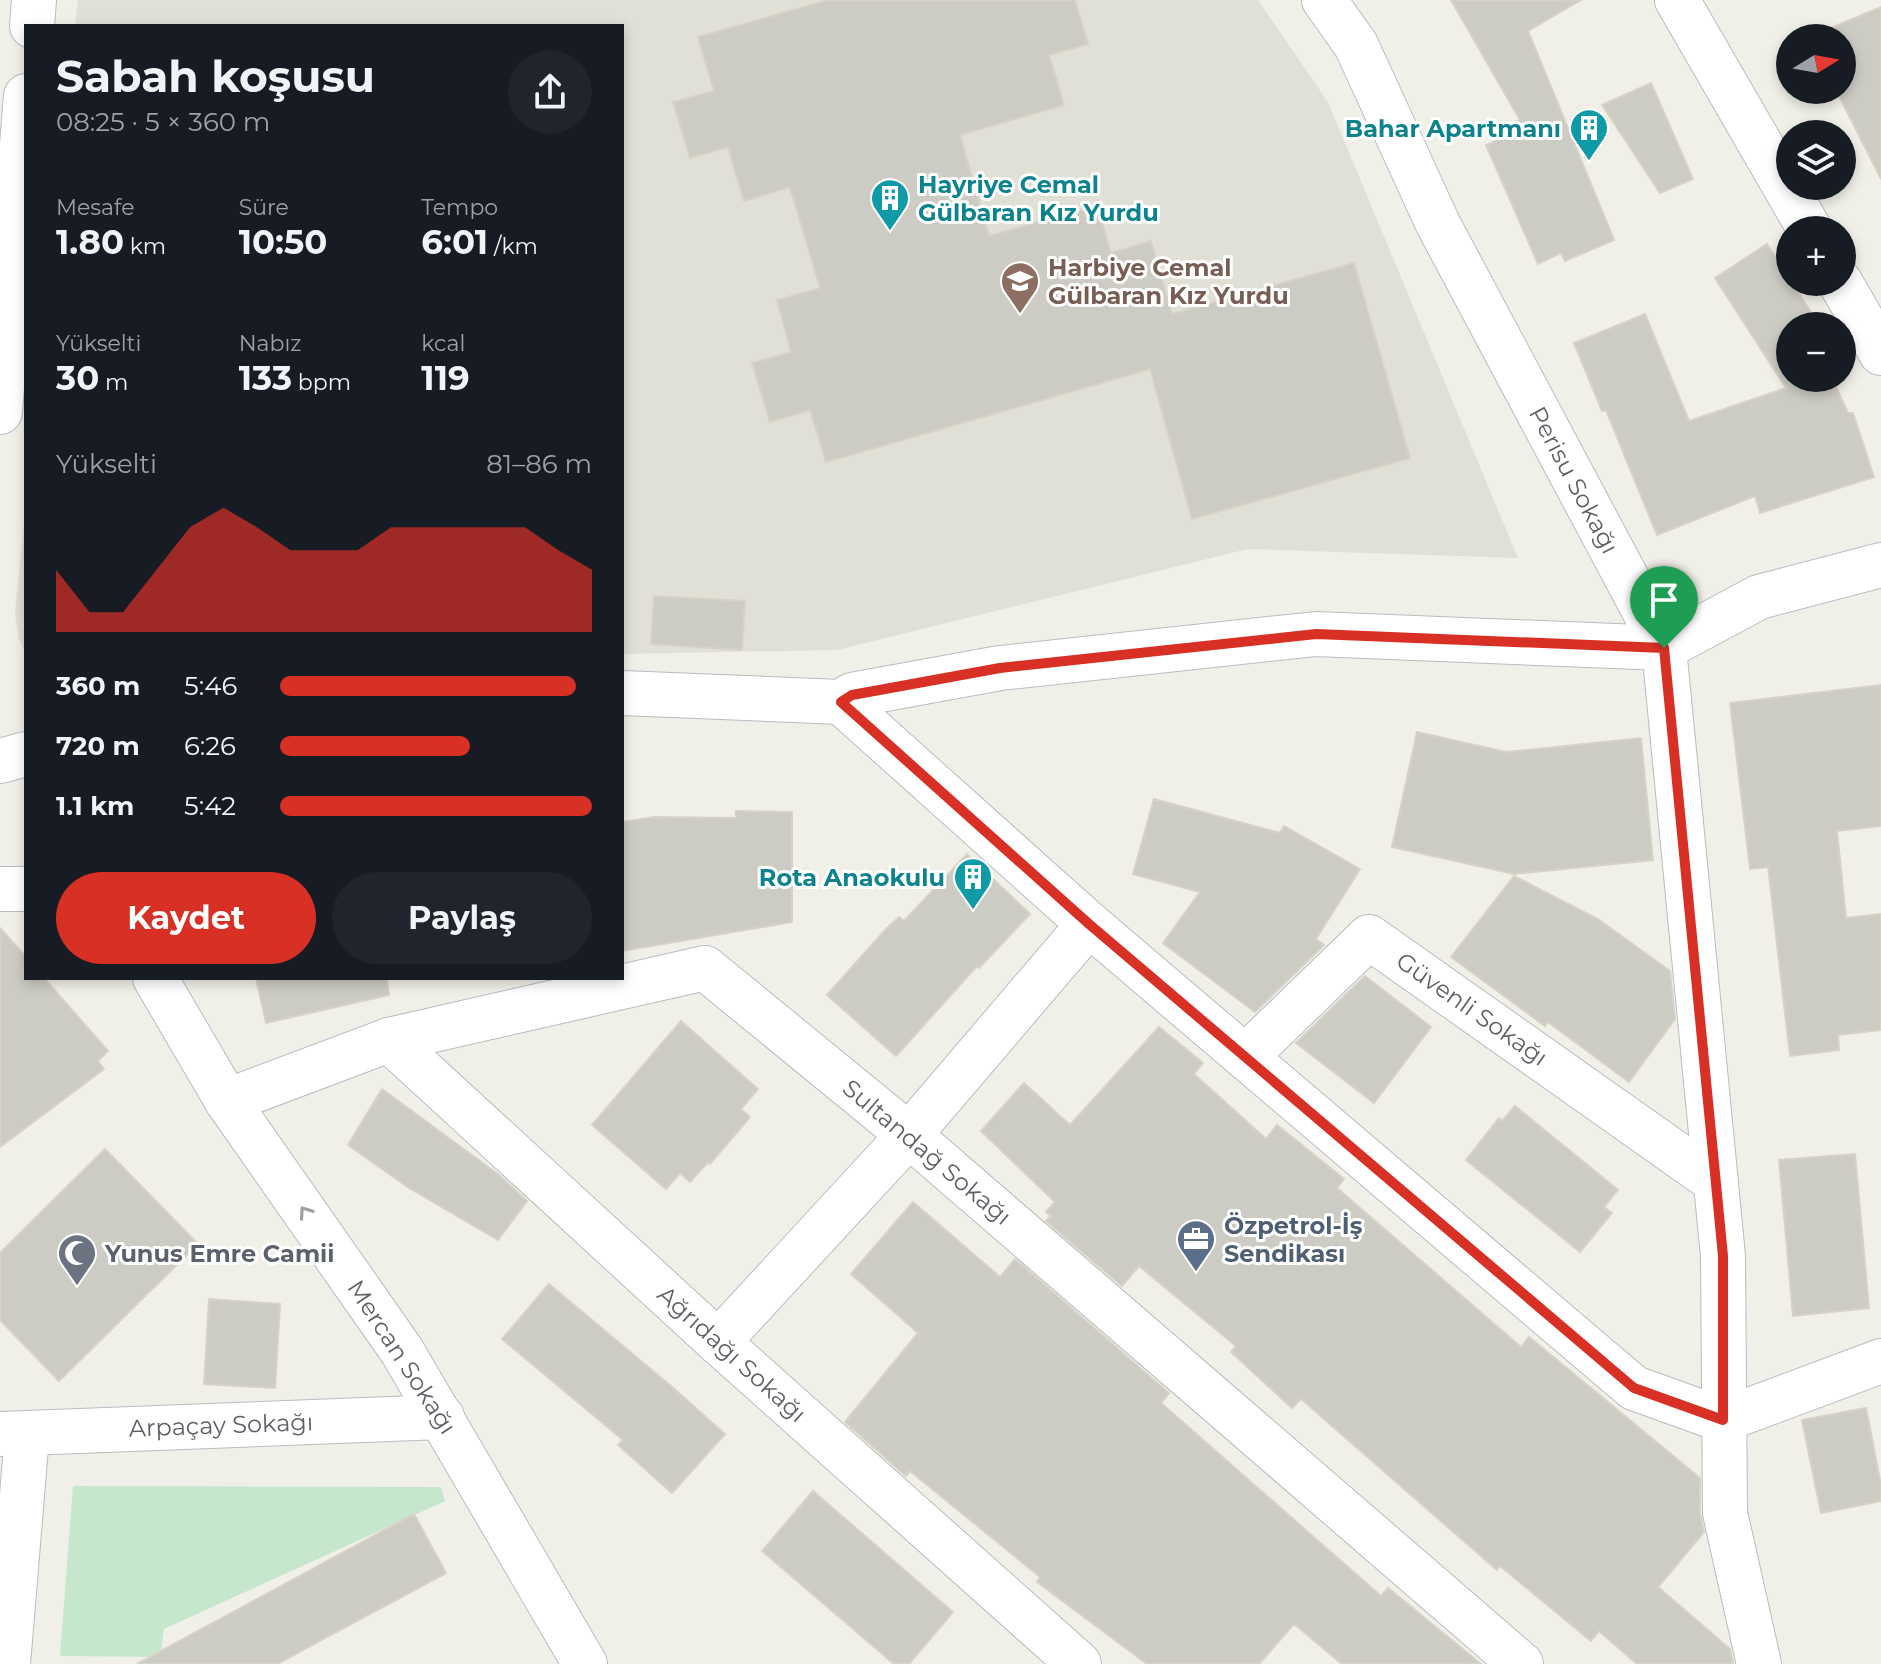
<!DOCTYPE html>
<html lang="tr">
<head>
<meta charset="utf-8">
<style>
  :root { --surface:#171b24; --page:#20242c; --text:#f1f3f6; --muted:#9ea1a6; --accent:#d93025 }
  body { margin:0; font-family:Montserrat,sans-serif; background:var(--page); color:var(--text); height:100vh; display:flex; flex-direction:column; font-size:30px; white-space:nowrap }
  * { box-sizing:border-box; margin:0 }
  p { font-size:26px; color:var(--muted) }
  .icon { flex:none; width:44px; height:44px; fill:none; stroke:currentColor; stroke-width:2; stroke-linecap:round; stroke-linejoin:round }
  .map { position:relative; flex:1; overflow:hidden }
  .panel { position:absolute; left:24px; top:24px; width:600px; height:956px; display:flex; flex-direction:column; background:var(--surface); border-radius:0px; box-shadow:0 4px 12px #0003 }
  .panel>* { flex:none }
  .needle { width:52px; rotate:79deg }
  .controls { position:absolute; left:1776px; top:24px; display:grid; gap:16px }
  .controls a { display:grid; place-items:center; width:80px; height:80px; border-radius:50%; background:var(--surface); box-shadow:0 4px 12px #0003; font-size:40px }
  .pin { position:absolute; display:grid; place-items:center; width:68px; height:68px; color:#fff; margin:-82px -34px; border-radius:50% 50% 50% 0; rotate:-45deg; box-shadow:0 0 8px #0007 }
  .pin .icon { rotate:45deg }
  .round { display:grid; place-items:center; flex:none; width:84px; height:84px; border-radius:42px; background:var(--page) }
  .overview { display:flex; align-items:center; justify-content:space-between; height:136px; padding:0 32px }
  h1 { font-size:44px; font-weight:700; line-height:60px }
  .metrics { display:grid; grid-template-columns:repeat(3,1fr); gap:12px; height:136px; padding:8px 32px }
  .metrics div { display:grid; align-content:center }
  .metrics b { font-size:34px; font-weight:700 }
  .metrics small { font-size:22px; font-weight:400 }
  .metrics p { font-size:22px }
  .chart { height:224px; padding:16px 32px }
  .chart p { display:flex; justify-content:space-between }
  .chart svg { width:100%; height:144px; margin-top:8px; fill:var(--accent); opacity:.7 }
  .button { display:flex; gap:16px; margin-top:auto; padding:16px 32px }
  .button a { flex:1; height:92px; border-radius:48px; background:var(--accent); color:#fff; font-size:32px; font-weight:700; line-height:92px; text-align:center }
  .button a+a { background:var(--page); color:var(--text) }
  ul { padding:0 32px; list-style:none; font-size:26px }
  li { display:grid; grid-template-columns:128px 96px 1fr; align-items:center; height:60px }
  li i { height:20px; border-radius:10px; background:var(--accent) }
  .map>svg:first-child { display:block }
  .education { fill:#e1e0d6 }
  .green { fill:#c6e7cb }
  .building { fill:#cccbc4; stroke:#d6d3c6; stroke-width:2 }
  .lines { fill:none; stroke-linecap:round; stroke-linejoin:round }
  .minor-casing { stroke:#babbc1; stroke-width:46 }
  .tertiary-casing { stroke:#babbc1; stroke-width:46 }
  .minor { stroke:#fff; stroke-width:44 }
  .tertiary { stroke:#fff; stroke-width:44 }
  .oneway { stroke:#9fa0a4 }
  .route-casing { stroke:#fff; stroke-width:16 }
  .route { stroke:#d93025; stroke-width:10 }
  .labels { text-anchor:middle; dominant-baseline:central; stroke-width:6; stroke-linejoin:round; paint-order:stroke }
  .culture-label { font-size:24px; font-weight:bold; fill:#0d838f; stroke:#fff; text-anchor:end }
  .education-label { font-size:24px; font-weight:bold; fill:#785e54; stroke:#fff; text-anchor:start }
  .street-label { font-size:24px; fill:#5f6168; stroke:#fff }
  .service-label { font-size:24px; font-weight:bold; fill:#4e5e75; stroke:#fff; text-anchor:start }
  .worship-label { font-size:24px; font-weight:bold; fill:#5b616d; stroke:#fff; text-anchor:start }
</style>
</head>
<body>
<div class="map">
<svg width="1881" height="1664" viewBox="0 0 1881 1664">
  <rect width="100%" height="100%" fill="#f1f0e8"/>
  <g class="education">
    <path d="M78 0H1258L1328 102 1518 558 1248 549 837 650 622 654V26H75Z"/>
    <path d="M26 506V654L19 639 15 614Z"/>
  </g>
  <path class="green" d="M73 1486 441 1487 445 1501 164 1629 160 1657 60 1656Z"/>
  <g class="building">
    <path d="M828 0H1075L1088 44 1049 55 1064 105 960 135 989 236 1097 205 1111 253 1151 241 1172 314 1354 263 1410 458 1192 519 1150 369 826 462 810 410 770 422 752 363 791 352 777 300 820 288 790 187 744 201 728 147 690 158 673 102 714 91 698 37Z"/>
    <path d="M1451 0H1581L1528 31 1614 240 1565 261 1561 253 1538 264 1486 145 1505 137 1502 128 1520 120Z"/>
    <path d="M1881 7V179L1836 90H1842V38L1809 37Z"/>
    <path d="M1651 83 1693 179 1660 193 1602 105Z"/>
    <path d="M1767 244 1820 326H1790V378H1832L1848 413H1853L1874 477 1760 513 1755 496 1657 535 1606 410 1602 411 1574 343 1645 314 1689 421 1786 388 1715 278Z"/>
    <path d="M654 596 745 601 742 650 651 644Z"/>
    <path d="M1881 685V826L1837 831 1846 918 1881 914V1030L1838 1035 1839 1050 1790 1056 1768 867 1750 869 1730 703Z"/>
    <path d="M1417 732 1506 752 1641 738 1653 860 1514 874 1392 847Z"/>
    <path d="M1154 799 1280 833 1284 826 1360 869 1316 939 1324 945 1255 1012 1163 943 1200 892 1133 874Z"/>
    <path d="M736 811 792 812V922L622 951V822L654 817 736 818Z"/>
    <path d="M967 854 1030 914 979 968 977 966 896 1056 827 995 885 930 899 917 904 921Z"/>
    <path d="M1514 876 1598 919 1670 971 1675 1019 1629 1082 1548 1022 1545 1026 1451 957Z"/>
    <path d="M0 928 26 957V978H44L108 1051 98 1061 104 1069 0 1147Z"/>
    <path d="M1365 976 1431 1027 1374 1103 1296 1043Z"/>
    <path d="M256 978H387L389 995 266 1023Z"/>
    <path d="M681 1021 758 1089 741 1109 750 1117 710 1164 708 1162 690 1182 680 1173 666 1189 592 1125Z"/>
    <path d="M1159 1027 1203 1063 1194 1074 1266 1139 1277 1125 1344 1179 1337 1188 1521 1347 1529 1337 1700 1478V1514L1704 1532 1658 1587 1730 1649 1733 1664H1637L1599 1631 1591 1641 1500 1566 1497 1570 1301 1399 1292 1408 1231 1352 1236 1346 1139 1266 1122 1286 1046 1221 1051 1216 1046 1212 1055 1202 981 1131 1024 1083 1070 1125Z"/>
    <path d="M382 1089 499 1175 527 1201 498 1240 409 1188 348 1145Z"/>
    <path d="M1515 1106 1618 1190 1604 1207 1612 1213 1580 1252 1466 1160 1499 1118 1502 1121Z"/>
    <path d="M105 1149 198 1244 59 1381 0 1320V1253Z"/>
    <path d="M1855 1154 1869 1308 1793 1316 1779 1160Z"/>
    <path d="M913 1202 1000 1277 1015 1259 1169 1393 1161 1403 1381 1596 1388 1588 1481 1664H1342L1294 1624 1259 1664H1147L1037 1582 1040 1577 910 1471 906 1476 845 1422 918 1333 851 1274Z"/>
    <path d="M549 1284 671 1386 725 1434 672 1493 618 1445 623 1440 502 1339Z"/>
    <path d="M209 1299 280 1304 275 1388 204 1384Z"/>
    <path d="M1866 1408 1881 1485V1501L1821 1513 1802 1420Z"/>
    <path d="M813 1491 953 1612 909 1664H894L762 1551Z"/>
    <path d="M414 1514 446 1573 277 1664H137Z"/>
  </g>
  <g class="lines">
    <defs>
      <g id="minor">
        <path d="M1324 0 1356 45 1438 224 1664 648 1723 1256 1725 1513 1759 1664"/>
        <path d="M1677 0 1810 230"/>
        <path d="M32 26 34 0"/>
        <path d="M1840 282 1881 353"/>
        <path d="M0 412 26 96"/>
        <path d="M841 702 1089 924 1634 1388 1723 1420 1881 1361"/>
        <path d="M0 889H26"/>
        <path d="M155 978 227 1101 402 1351 585 1664"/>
        <path d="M389 1040 718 1342 1079 1664"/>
        <path d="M1245 1057 1369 937 1716 1182"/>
        <path d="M227 1101 389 1040 705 968 909 1135 1521 1664"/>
        <path d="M718 1342 909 1135 1089 924"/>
        <path d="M0 1434 442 1417"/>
        <path d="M8 1664 27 1435"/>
      </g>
      <g id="tertiary">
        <path d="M622 693 841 702 852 695 1000 668 1316 634 1664 648 1759 597 1881 565"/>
        <path d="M0 761 26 754"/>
      </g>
    </defs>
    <use href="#minor" class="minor-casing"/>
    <use href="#tertiary" class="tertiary-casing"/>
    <use href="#minor" class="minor"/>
    <use href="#tertiary" class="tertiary"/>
  </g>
  <defs><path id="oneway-chevron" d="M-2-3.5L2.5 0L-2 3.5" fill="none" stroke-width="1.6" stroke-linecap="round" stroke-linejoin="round" transform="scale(2)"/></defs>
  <use class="oneway" href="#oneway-chevron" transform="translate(305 1212) rotate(-125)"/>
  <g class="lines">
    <defs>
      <path id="route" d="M1316 634 1664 648 1723 1256V1420L1634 1388 1089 924 841 702 852 695 1000 668Z"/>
    </defs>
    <use href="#route" class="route-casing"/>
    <use href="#route" class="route"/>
  </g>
  <defs>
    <symbol id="building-pin" viewBox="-11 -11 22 30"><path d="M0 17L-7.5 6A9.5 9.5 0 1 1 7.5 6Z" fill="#0f9aa8" stroke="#fff"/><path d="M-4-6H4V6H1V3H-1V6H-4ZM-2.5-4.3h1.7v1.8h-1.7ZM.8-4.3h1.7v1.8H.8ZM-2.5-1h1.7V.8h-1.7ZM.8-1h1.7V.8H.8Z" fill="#fff"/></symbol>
    <symbol id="school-pin" viewBox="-11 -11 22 30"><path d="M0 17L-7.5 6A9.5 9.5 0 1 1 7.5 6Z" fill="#8d6e63" stroke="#fff"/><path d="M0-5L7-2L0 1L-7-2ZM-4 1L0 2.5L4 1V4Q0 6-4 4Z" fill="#fff"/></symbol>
    <symbol id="office-pin" viewBox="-11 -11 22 30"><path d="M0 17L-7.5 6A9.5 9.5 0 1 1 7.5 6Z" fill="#5c6f8a" stroke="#fff"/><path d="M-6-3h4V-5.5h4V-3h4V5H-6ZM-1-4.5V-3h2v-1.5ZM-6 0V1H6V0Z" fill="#fff"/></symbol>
    <symbol id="mosque-pin" viewBox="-11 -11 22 30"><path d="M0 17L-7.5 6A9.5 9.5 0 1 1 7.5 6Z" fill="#6b7280" stroke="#fff"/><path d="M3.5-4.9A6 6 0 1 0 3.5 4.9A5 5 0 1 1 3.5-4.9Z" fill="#fff"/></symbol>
  </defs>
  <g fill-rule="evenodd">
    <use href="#building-pin" x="1567" y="106" width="44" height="60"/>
    <use href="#building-pin" x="868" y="176" width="44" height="60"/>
    <use href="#school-pin" x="998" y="259" width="44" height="60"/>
    <use href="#building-pin" x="951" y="855" width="44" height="60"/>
    <use href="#office-pin" x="1174" y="1217" width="44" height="60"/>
    <use href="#mosque-pin" x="55" y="1231" width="44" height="60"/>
  </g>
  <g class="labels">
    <g class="culture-label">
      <text x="1561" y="128">Bahar Apartmanı</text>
      <text x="918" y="184" text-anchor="start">Hayriye Cemal<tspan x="918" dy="28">Gülbaran Kız Yurdu</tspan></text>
      <text x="945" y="877">Rota Anaokulu</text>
    </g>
    <g class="education-label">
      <text x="1048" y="267">Harbiye Cemal<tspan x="1048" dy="28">Gülbaran Kız Yurdu</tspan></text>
    </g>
    <g class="street-label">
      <text transform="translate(1574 480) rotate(62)">Perisu Sokağı</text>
      <text transform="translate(1472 1009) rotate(35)">Güvenli Sokağı</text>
      <text transform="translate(927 1152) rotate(40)">Sultandağ Sokağı</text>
      <text transform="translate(732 1354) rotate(42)">Ağrıdağı Sokağı</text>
      <text transform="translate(402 1357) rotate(57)">Mercan Sokağı</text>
      <text transform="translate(221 1425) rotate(-2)">Arpaçay Sokağı</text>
    </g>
    <g class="service-label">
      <text x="1224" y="1225">Özpetrol-İş<tspan x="1224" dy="28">Sendikası</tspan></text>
    </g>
    <g class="worship-label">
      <text x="105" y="1253">Yunus Emre Camii</text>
    </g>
  </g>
</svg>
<div class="controls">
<a><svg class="needle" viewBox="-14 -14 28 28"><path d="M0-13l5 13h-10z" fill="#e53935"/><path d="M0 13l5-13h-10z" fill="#9ea1a6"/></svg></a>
<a><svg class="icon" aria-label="layers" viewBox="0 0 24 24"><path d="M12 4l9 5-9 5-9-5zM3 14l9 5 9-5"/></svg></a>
<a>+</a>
<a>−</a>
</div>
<div class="pin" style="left:1664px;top:648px;background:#1e9e55"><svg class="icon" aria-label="arrive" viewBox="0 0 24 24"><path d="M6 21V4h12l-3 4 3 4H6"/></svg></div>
<section class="panel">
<div class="overview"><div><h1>Sabah koşusu</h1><p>08:25 · 5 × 360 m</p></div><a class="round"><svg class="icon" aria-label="share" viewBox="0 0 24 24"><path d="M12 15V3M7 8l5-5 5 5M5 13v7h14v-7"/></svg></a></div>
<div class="metrics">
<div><p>Mesafe</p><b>1.80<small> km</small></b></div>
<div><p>Süre</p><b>10:50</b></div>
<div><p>Tempo</p><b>6:01<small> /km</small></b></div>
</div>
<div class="metrics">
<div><p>Yükselti</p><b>30<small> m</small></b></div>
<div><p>Nabız</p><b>133<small> bpm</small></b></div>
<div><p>kcal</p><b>119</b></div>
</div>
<div class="chart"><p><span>Yükselti</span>81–86 m</p>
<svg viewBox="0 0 160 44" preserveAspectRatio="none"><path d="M0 44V25L10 38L20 38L30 25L40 12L50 6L60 12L70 19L80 19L90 19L100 12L110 12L120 12L130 12L140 12L150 19L160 25V44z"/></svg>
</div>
<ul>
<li><b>360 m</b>5:46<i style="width:95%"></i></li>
<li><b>720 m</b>6:26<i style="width:61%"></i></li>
<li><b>1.1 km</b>5:42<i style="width:100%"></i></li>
</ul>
<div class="button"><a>Kaydet</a><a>Paylaş</a></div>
</section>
</div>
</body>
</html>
